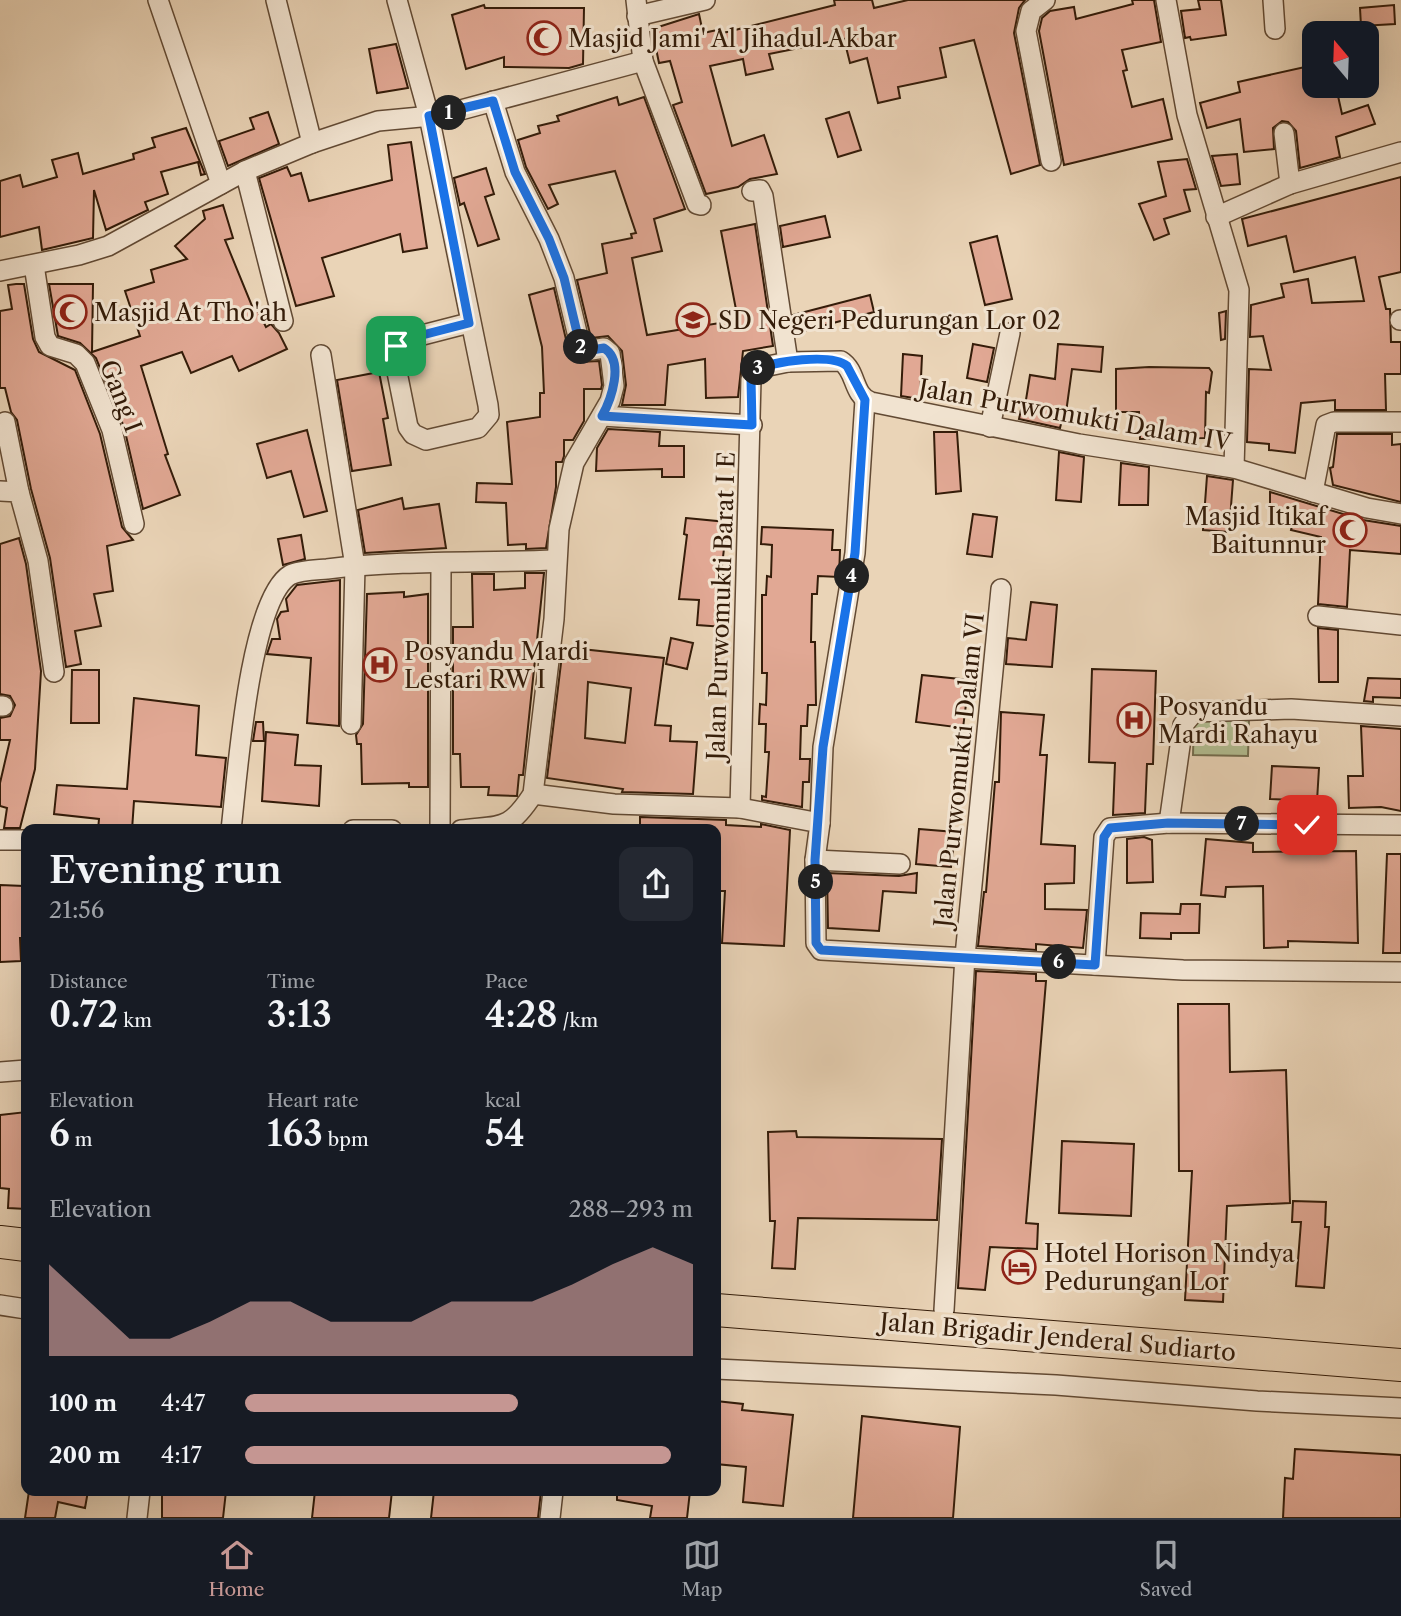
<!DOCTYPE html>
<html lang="en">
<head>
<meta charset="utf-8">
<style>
  :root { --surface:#171b24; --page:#242831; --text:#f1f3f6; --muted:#9ea1a6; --line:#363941; --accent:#c59692 }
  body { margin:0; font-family:"Libre Caslon Text",serif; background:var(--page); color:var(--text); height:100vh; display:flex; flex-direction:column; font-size:26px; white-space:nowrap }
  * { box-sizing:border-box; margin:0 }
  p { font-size:23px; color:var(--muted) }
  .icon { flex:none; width:38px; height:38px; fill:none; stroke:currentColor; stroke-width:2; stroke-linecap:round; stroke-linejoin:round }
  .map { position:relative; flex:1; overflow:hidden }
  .panel { position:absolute; left:21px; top:824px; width:700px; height:672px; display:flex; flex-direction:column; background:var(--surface); border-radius:14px; box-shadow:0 7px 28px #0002 }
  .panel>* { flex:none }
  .needle { width:46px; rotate:341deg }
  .controls { position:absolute; left:1302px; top:21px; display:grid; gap:14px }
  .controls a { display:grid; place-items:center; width:77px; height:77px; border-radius:14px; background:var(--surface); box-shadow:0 7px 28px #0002; font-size:35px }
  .pin { position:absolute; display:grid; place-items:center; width:60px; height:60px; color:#fff; margin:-30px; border-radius:14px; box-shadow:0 4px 10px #0006 }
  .km { position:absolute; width:35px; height:35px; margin:-18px; border-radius:50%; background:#222; color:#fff; font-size:19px; line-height:35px; text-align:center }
  .round { display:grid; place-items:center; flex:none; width:74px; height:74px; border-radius:14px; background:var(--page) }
  .overview { display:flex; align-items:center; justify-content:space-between; height:119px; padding:0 28px }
  h1 { font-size:38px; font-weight:600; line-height:52px }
  .figures { display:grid; grid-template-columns:repeat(3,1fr); gap:10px; height:119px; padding:7px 28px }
  .figures div { display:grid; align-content:center }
  .figures b { font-size:35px; font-weight:600 }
  .figures small { font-size:19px; font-weight:400 }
  .figures p { font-size:19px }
  .chart { height:196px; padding:14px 28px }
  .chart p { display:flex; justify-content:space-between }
  .chart svg { width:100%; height:126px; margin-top:7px; fill:var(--accent); opacity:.7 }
  ul { padding:0 28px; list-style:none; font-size:23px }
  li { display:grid; grid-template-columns:112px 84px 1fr; align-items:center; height:52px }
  li i { height:18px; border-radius:9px; background:var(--accent) }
  .tab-bar { display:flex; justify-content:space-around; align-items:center; height:98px; border-top:2px solid var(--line); background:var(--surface); font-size:19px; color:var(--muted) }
  .tab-bar a { display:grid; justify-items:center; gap:4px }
  .tab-bar .current { color:var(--accent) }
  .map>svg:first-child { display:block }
  .green { fill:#b2be92; stroke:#736d4e; stroke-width:2 }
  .building { fill:#e1a894; stroke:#341c09; stroke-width:2; fill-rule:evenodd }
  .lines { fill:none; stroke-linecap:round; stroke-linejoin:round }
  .street-casing { stroke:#624a34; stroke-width:22 }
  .primary-casing { stroke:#341c09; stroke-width:34 }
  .street { stroke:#f1e3d0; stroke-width:19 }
  .primary { stroke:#ead4b7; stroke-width:32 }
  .route-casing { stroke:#fff; stroke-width:14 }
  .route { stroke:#1a73e8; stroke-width:9 }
  .labels { text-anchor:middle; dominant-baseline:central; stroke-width:6; stroke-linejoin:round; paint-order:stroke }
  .poi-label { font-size:24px; fill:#341c09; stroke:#f1e3d0; text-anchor:start }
  .street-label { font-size:24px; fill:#341c09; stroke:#f1e3d0 }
</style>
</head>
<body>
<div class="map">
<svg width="1401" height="1518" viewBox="0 0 1401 1518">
  <rect width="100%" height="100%" fill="#ead4b7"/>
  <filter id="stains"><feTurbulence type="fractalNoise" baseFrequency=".00286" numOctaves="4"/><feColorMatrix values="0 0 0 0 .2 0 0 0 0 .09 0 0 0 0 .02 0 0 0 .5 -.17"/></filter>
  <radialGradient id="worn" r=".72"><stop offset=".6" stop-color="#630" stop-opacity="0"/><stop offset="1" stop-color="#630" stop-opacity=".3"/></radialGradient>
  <path class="green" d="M1194 718 1249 720 1248 756 1193 755Z"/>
  <g class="building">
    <path d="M834 0H872L874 8 908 0H1025L1019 8 1014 33 1040 165 1011 174 974 40 940 48 946 77 898 87 900 98 878 103 867 58 850 63 844 39 769 54 773 69 746 75 743 59 710 66 732 146 764 135 777 174 750 179 738 187 706 194 673 105 682 102 670 61 659 63 652 29 699 14 703 33 722 29 723 33 835 5Z"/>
    <path d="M1132 0H1154L1161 42 1122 50 1127 70 1123 71 1132 107 1163 99 1172 139 1064 165 1039 31 1042 18 1050 11 1074 7 1076 19 1133 4Z"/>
    <path d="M1198 0H1221L1226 35 1191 40 1190 37 1185 38 1181 11 1200 9Z"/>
    <path d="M484 5 485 8H584L583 64 569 68 504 67V57L466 69 452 15Z"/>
    <path d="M1394 5 1395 24 1361 26 1360 8Z"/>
    <path d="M396 44 408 88 377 93 369 49Z"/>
    <path d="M1314 65V91L1336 87 1342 114 1368 105 1375 124 1336 137 1340 157 1300 168 1296 131 1288 122 1282 121 1273 128 1274 149 1244 152 1240 119 1207 128 1200 103 1240 92 1238 82Z"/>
    <path d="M617 97 619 105 644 97 685 209 654 219 662 251 632 258 647 335 738 320 721 231 755 224 773 346 743 351 738 397 706 398 705 359 668 365 665 405H622L626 385 622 351 608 336 591 338 577 280 607 273 602 244 632 238 631 234 636 233 615 171 549 185 558 204 548 209 526 167 518 140 540 133 538 126 559 121 557 116Z"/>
    <path d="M268 112 279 144 228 166 219 141 254 129 250 118Z"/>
    <path d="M849 112 861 150 838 157 826 119Z"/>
    <path d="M186 128 205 174 201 175 198 162 161 172 168 194 145 202 148 210 106 230 94 190 93 238 42 250 39 227 0 237V181L20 175 23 187 57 177 52 160 78 153 83 174 134 159 133 154 155 147 152 138Z"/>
    <path d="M411 142 427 248 403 252 400 234 322 258 334 296 296 306 259 178 287 167 291 176 301 173 309 201 392 180 388 145Z"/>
    <path d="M1237 154 1240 184 1221 186 1212 156Z"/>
    <path d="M1187 159 1196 189 1184 190 1190 211 1164 219 1169 234 1154 240 1139 204 1166 196 1158 162Z"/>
    <path d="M486 168 494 194 485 197 499 239 478 246 464 203 460 205 454 178Z"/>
    <path d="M1401 177V272L1379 277 1386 309H1390L1391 342H1401V374H1385L1386 410H1335V400L1301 403 1295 453 1269 450V444L1247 442 1249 369 1271 370 1263 336 1250 337 1251 305 1284 297 1281 284 1308 279 1312 303 1364 301 1355 257 1294 272 1286 236 1248 246 1242 219Z"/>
    <path d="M223 205 233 238 225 240 254 311 257 309 266 327 271 324 279 333 287 349 239 371 232 356 191 373 182 352 141 366 168 454 165 455 180 495 143 509 124 427 96 358 80 343 58 336 49 284H93L92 352 140 336 125 291 154 282 151 270 187 259 175 246 205 219 203 211Z"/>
    <path d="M825 216 830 237 783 247 780 226Z"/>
    <path d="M997 236 1012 299 985 305 970 243Z"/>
    <path d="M16 284H24L33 339 39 352 75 370 100 434 122 527 133 540 107 546 113 591 94 594 101 626 75 631 81 664 66 667 50 558 31 489 17 420 11 412 5 388H0V311L12 309 8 285Z"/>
    <path d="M554 288 568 348 580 362 599 361 602 385 601 389H584V421L573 440H564V456L562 462H556V487L546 548 526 549V544L508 545 506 503 476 502 477 483 512 484 507 422 540 417V393H544L542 347 529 295Z"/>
    <path d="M870 295 874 312 796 333 793 315Z"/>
    <path d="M1226 311 1225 339 1221 340 1219 313Z"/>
    <path d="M973 344 994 348 987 382 967 378Z"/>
    <path d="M1058 344 1103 347 1101 372 1072 369 1065 420H1062L1060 428 1019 419 1022 405 1025 406 1030 375 1055 379Z"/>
    <path d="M903 354 922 356 920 399 901 396Z"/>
    <path d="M1149 367 1209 368 1212 372 1209 393 1206 392 1205 438 1140 439 1139 412H1116V369Z"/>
    <path d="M379 372 388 418 383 419 391 465 352 471 337 380Z"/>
    <path d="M608 429 660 432 659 446H684V477H662V469L596 471 597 448Z"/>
    <path d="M307 430 327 511 304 517 291 471 267 478 257 444Z"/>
    <path d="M934 432H957L961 491 936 494Z"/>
    <path d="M1337 434H1392V445L1401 444V502L1333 485 1330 468 1333 467Z"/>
    <path d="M1059 452 1084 457 1081 502 1056 500Z"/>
    <path d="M1121 463 1149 467 1148 505H1119Z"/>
    <path d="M1207 476 1233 480 1229 532 1203 530Z"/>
    <path d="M1270 492 1363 520 1401 526V554L1350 550 1347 607 1318 604 1321 537 1291 530 1295 514H1270Z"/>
    <path d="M402 498 404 509 439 504 446 548 365 553 358 510Z"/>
    <path d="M973 514 997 517 992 557 967 554Z"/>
    <path d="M686 518 727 522 721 575H727L724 627 697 625 699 600 679 599 687 535 684 534Z"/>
    <path d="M762 527 833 530 832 550H840L839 577 818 576 817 594H812L811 642H815L816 705H808L807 726H801L800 759H810L809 782H803L802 807 762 800V796L766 797 769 752H765L766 724H759L760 704 766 705 767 673H762V595H766L767 576 771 577 772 545 761 544Z"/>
    <path d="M301 535 305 559 283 565 278 539Z"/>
    <path d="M19 538 26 564 41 671 35 769 20 828H4L7 808 0 806V783L10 740H0V718L10 716 15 705 10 696 0 694V544Z"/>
    <path d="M525 573H544L523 775H519L517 796 488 795 489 787H461L460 754H453V627H473L472 574H494V590L525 588Z"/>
    <path d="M340 580 339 726 307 723 311 658 267 654 272 639H280L277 619 281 612 288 611 286 599 297 585Z"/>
    <path d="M404 592V597L428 594V787H409V783L362 784 361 744H357L356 735 363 724 367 594Z"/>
    <path d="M1031 602 1057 605 1052 667 1006 664 1008 638 1026 640Z"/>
    <path d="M1318 628 1338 630V682H1319Z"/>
    <path d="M671 638 693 643 687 669 666 664Z"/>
    <path d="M563 647 664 658 655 725 671 726 670 741 697 742 693 794 622 792 623 789 547 778ZM588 682 631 688 625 743 585 738Z"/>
    <path d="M1092 669 1156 671 1153 764H1147L1145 813 1113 815 1115 763 1089 762Z"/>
    <path d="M72 670H99V723H71Z"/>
    <path d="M922 675 969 680 963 728 916 722Z"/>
    <path d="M1368 678 1401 679V698L1373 697V702L1364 701Z"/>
    <path d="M134 698 199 706 196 755 226 758 221 807 134 801 132 830H98L99 819 54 814 57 785 127 789Z"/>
    <path d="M1001 712 1044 715 1040 755H1047L1041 844 1075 846 1074 883 1045 884V909L1087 910 1083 948 1036 944V950L978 946 984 892H986L995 782H999Z"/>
    <path d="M256 722H263L264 741H253Z"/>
    <path d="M1361 726 1401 729V811L1381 807 1349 808 1348 776H1363Z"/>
    <path d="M266 732 298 735 295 765 321 766 319 806 262 801Z"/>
    <path d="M1272 766 1319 768 1317 801 1270 799Z"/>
    <path d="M640 817 726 820V825L761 827V824L790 830 784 946 722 943 725 891H716V830H640Z"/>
    <path d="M919 829 955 832 951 867 916 864Z"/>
    <path d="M1144 837 1152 840 1153 882 1127 883V839Z"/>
    <path d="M1206 839 1253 843V852L1356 851 1358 943 1288 941V947L1264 948 1263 886 1226 887 1225 897 1201 895Z"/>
    <path d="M1387 854H1401V953H1383Z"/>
    <path d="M827 873 899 876 917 873 916 893 883 891 879 931 828 928Z"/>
    <path d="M0 885 24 886 26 938H20L21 961 0 962Z"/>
    <path d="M1181 904H1200L1199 933H1171V939L1140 938 1141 913 1180 914Z"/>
    <path d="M976 971 1036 974V981H1046L1026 1223 1038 1224 1037 1249 990 1247 985 1290 958 1288Z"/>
    <path d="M1178 1004H1229L1230 1072 1286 1070 1290 1203 1227 1206 1223 1302 1185 1300 1192 1171H1179Z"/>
    <path d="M26 1112V1209L8 1208 9 1189 0 1188V1115Z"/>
    <path d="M796 1131 797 1137 942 1139 937 1220 798 1218 795 1269 772 1268 775 1221H770L768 1132Z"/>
    <path d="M1062 1141 1134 1144 1131 1216 1059 1213Z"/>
    <path d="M1293 1201 1326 1202 1325 1227H1329L1324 1288 1296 1286 1301 1222H1292Z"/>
    <path d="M716 1401 743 1404 742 1410 793 1415 783 1506 743 1502 746 1467 716 1464Z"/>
    <path d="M862 1416 960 1427 953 1518H853Z"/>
    <path d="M1295 1449 1401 1455V1518H1283L1285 1478 1293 1479Z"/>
    <path d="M29 1491H88L85 1508 58 1502 55 1518H25Z"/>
    <path d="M162 1491H226L223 1518H162Z"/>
    <path d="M315 1491H392L389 1518H312Z"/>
    <path d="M434 1491H541L538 1518H431Z"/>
    <path d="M617 1491H690L687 1518H650L652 1506 617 1500Z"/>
  </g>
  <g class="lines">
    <defs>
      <g id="street">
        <path d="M158 0 221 184"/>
        <path d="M276 0 312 143"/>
        <path d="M397 0 429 116 488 405 489 415 478 428 426 440 413 434 408 427 393 352 403 340 469 323"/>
        <path d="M1045 0 1031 11 1026 31 1051 161"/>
        <path d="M1166 0 1187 115 1239 290 1234 468"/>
        <path d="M1273 0 1275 29"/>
        <path d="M637 16 705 0"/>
        <path d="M643 61 697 204 701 205"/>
        <path d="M1284 133 1290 184"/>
        <path d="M245 171 283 321"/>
        <path d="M752 191 760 190 763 196 788 362"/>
        <path d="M1216 217 1290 184 1401 152"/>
        <path d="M34 265 45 337 50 346 76 354 85 363 112 430 134 524"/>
        <path d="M0 271 79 255 108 246 245 171 312 143 378 121 442 115 643 61 636 0"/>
        <path d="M1400 320H1401"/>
        <path d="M321 355 355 566 351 724"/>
        <path d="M602 416 752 425"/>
        <path d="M5 422 19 492"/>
        <path d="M990 427 1010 333"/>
        <path d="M0 491 19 492 38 561 54 672"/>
        <path d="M1313 492 1326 425 1334 422H1401"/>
        <path d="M1318 616 1401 625"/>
        <path d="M0 706H3"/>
        <path d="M533 794 614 804 740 808 820 823 815 860 816 943 821 950 1183 970 1401 972"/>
        <path d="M740 808 751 379 758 368 788 362 841 361C857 371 852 395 871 402L1079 444 1234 468 1367 508 1401 514"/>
        <path d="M820 823 823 747 855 553 865 400"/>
        <path d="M1169 823 1183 725 1194 712 1291 709 1401 716"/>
        <path d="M231 830C237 780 249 600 290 575 300 570 316 570 327 569 402 560 479 563 555 560"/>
        <path d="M353 830H392"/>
        <path d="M440 830 441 564"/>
        <path d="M461 830C502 825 509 831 533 794L554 619 559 529 574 463 610 401 614 386 610 353 604 348 585 351 580 345 564 278 549 239 515 172 493 101"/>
        <path d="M0 840H26"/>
        <path d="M815 860 900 864"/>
        <path d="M1095 965 1104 837 1110 828 1169 823 1401 825"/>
        <path d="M0 1072 26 1070"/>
        <path d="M0 1305 26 1309"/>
        <path d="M944 1310 965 956 1001 589"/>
        <path d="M716 1369 1056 1385 1257 1401 1401 1408"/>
        <path d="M137 1518 140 1491"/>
        <path d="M550 1518 553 1491"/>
      </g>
      <g id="primary">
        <path d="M0 1242 26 1245"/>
        <path d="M716 1310 1401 1365"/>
      </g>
    </defs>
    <use href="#street" class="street-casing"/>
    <use href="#primary" class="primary-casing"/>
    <use href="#street" class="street"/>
    <use href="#primary" class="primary"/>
  </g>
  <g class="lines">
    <defs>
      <path id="route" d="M396 346 403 340 469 323 429 116 493 101 515 172 549 239 564 278 580 345 585 351 604 348C625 361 611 400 602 416L752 425 751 379 755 370C773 361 832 353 847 366L865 400 855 553 823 747 815 860 816 943 821 950 1095 965 1104 837 1110 828 1168 823 1307 825"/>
    </defs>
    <use href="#route" class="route-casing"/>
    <use href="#route" class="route"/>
  </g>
  <defs>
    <symbol id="mosque-ring" viewBox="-11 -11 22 22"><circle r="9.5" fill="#f1e3d0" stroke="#8f2418" stroke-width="1.5"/><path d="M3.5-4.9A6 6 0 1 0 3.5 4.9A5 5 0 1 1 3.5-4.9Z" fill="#8f2418"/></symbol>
    <symbol id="school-ring" viewBox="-11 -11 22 22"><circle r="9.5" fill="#f1e3d0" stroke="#8f2418" stroke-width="1.5"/><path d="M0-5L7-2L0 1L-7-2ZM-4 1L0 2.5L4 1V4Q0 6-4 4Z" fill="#8f2418"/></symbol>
    <symbol id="hospital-ring" viewBox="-11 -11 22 22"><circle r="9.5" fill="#f1e3d0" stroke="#8f2418" stroke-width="1.5"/><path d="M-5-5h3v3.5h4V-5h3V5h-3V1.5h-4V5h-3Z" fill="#8f2418"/></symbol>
    <symbol id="hotel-ring" viewBox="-11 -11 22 22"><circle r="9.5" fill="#f1e3d0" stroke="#8f2418" stroke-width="1.5"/><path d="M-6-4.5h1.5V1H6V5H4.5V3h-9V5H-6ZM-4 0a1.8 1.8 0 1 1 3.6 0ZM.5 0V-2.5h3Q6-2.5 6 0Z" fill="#8f2418"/></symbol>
  </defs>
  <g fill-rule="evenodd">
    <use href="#mosque-ring" x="525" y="19" width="38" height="38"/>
    <use href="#mosque-ring" x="51" y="293" width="38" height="38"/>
    <use href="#school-ring" x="674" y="301" width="38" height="38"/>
    <use href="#mosque-ring" x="1331" y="511" width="38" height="38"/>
    <use href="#hospital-ring" x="361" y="646" width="38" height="38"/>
    <use href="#hospital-ring" x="1115" y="701" width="38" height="38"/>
    <use href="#hotel-ring" x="1000" y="1248" width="38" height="38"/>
  </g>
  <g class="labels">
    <g class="poi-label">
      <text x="568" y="38">Masjid Jami' Al Jihadul Akbar</text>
      <text x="94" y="312">Masjid At Tho'ah</text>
      <text x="718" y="320">SD Negeri Pedurungan Lor 02</text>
      <text x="1326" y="516" text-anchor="end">Masjid Itikaf<tspan x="1326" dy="28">Baitunnur</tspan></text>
      <text x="404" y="651">Posyandu Mardi<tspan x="404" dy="28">Lestari RW I</tspan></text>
      <text x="1158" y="706">Posyandu<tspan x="1158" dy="28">Mardi Rahayu</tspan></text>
      <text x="1044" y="1253">Hotel Horison Nindya<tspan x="1044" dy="28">Pedurungan Lor</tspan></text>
    </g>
    <g class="street-label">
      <text transform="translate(121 396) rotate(69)">Gang I</text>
      <text transform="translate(1075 415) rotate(10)">Jalan Purwomukti Dalam IV</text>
      <text transform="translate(721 606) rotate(-88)">Jalan Purwomukti Barat I E</text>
      <text transform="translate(959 770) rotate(-84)">Jalan Purwomukti Dalam VI</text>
      <text transform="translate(1058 1337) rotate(5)">Jalan Brigadir Jenderal Sudiarto</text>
    </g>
  </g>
  <rect width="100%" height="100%" filter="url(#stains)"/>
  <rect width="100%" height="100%" fill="url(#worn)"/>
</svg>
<div class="controls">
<a><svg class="needle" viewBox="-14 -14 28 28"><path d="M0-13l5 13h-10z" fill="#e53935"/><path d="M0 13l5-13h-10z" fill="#9ea1a6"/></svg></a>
</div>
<div class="pin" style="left:396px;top:346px;background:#1e9e55"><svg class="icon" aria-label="arrive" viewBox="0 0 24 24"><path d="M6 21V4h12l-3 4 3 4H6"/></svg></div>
<div class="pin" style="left:1307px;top:825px;background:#d93025"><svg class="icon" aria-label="check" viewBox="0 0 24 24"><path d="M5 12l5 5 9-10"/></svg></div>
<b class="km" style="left:449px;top:113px">1</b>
<b class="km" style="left:581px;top:347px">2</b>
<b class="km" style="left:758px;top:368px">3</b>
<b class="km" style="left:852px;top:576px">4</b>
<b class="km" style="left:816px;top:882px">5</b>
<b class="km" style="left:1059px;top:962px">6</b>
<b class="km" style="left:1242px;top:824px">7</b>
<section class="panel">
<div class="overview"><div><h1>Evening run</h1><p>21:56</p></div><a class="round"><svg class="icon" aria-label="share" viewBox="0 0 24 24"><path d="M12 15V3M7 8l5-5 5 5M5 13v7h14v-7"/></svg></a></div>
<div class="figures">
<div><p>Distance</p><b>0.72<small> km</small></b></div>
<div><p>Time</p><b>3:13</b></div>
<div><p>Pace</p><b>4:28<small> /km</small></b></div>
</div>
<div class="figures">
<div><p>Elevation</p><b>6<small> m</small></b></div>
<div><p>Heart rate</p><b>163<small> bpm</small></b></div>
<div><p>kcal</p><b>54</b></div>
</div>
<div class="chart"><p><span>Elevation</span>288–293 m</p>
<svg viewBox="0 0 160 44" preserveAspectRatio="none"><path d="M0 44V12L10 25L20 38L30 38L40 32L50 25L60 25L70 32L80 32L90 32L100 25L110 25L120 25L130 19L140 12L150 6L160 12V44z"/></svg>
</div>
<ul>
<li><b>100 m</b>4:47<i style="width:61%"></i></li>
<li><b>200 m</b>4:17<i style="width:95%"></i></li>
</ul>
</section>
</div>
<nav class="tab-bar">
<a class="current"><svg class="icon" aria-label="home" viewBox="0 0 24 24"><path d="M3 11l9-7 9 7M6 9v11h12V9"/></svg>Home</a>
<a><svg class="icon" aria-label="map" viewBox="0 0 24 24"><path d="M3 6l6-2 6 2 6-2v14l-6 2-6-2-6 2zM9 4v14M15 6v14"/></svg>Map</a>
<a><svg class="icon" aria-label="saved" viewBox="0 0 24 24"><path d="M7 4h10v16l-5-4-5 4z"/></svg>Saved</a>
</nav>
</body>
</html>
